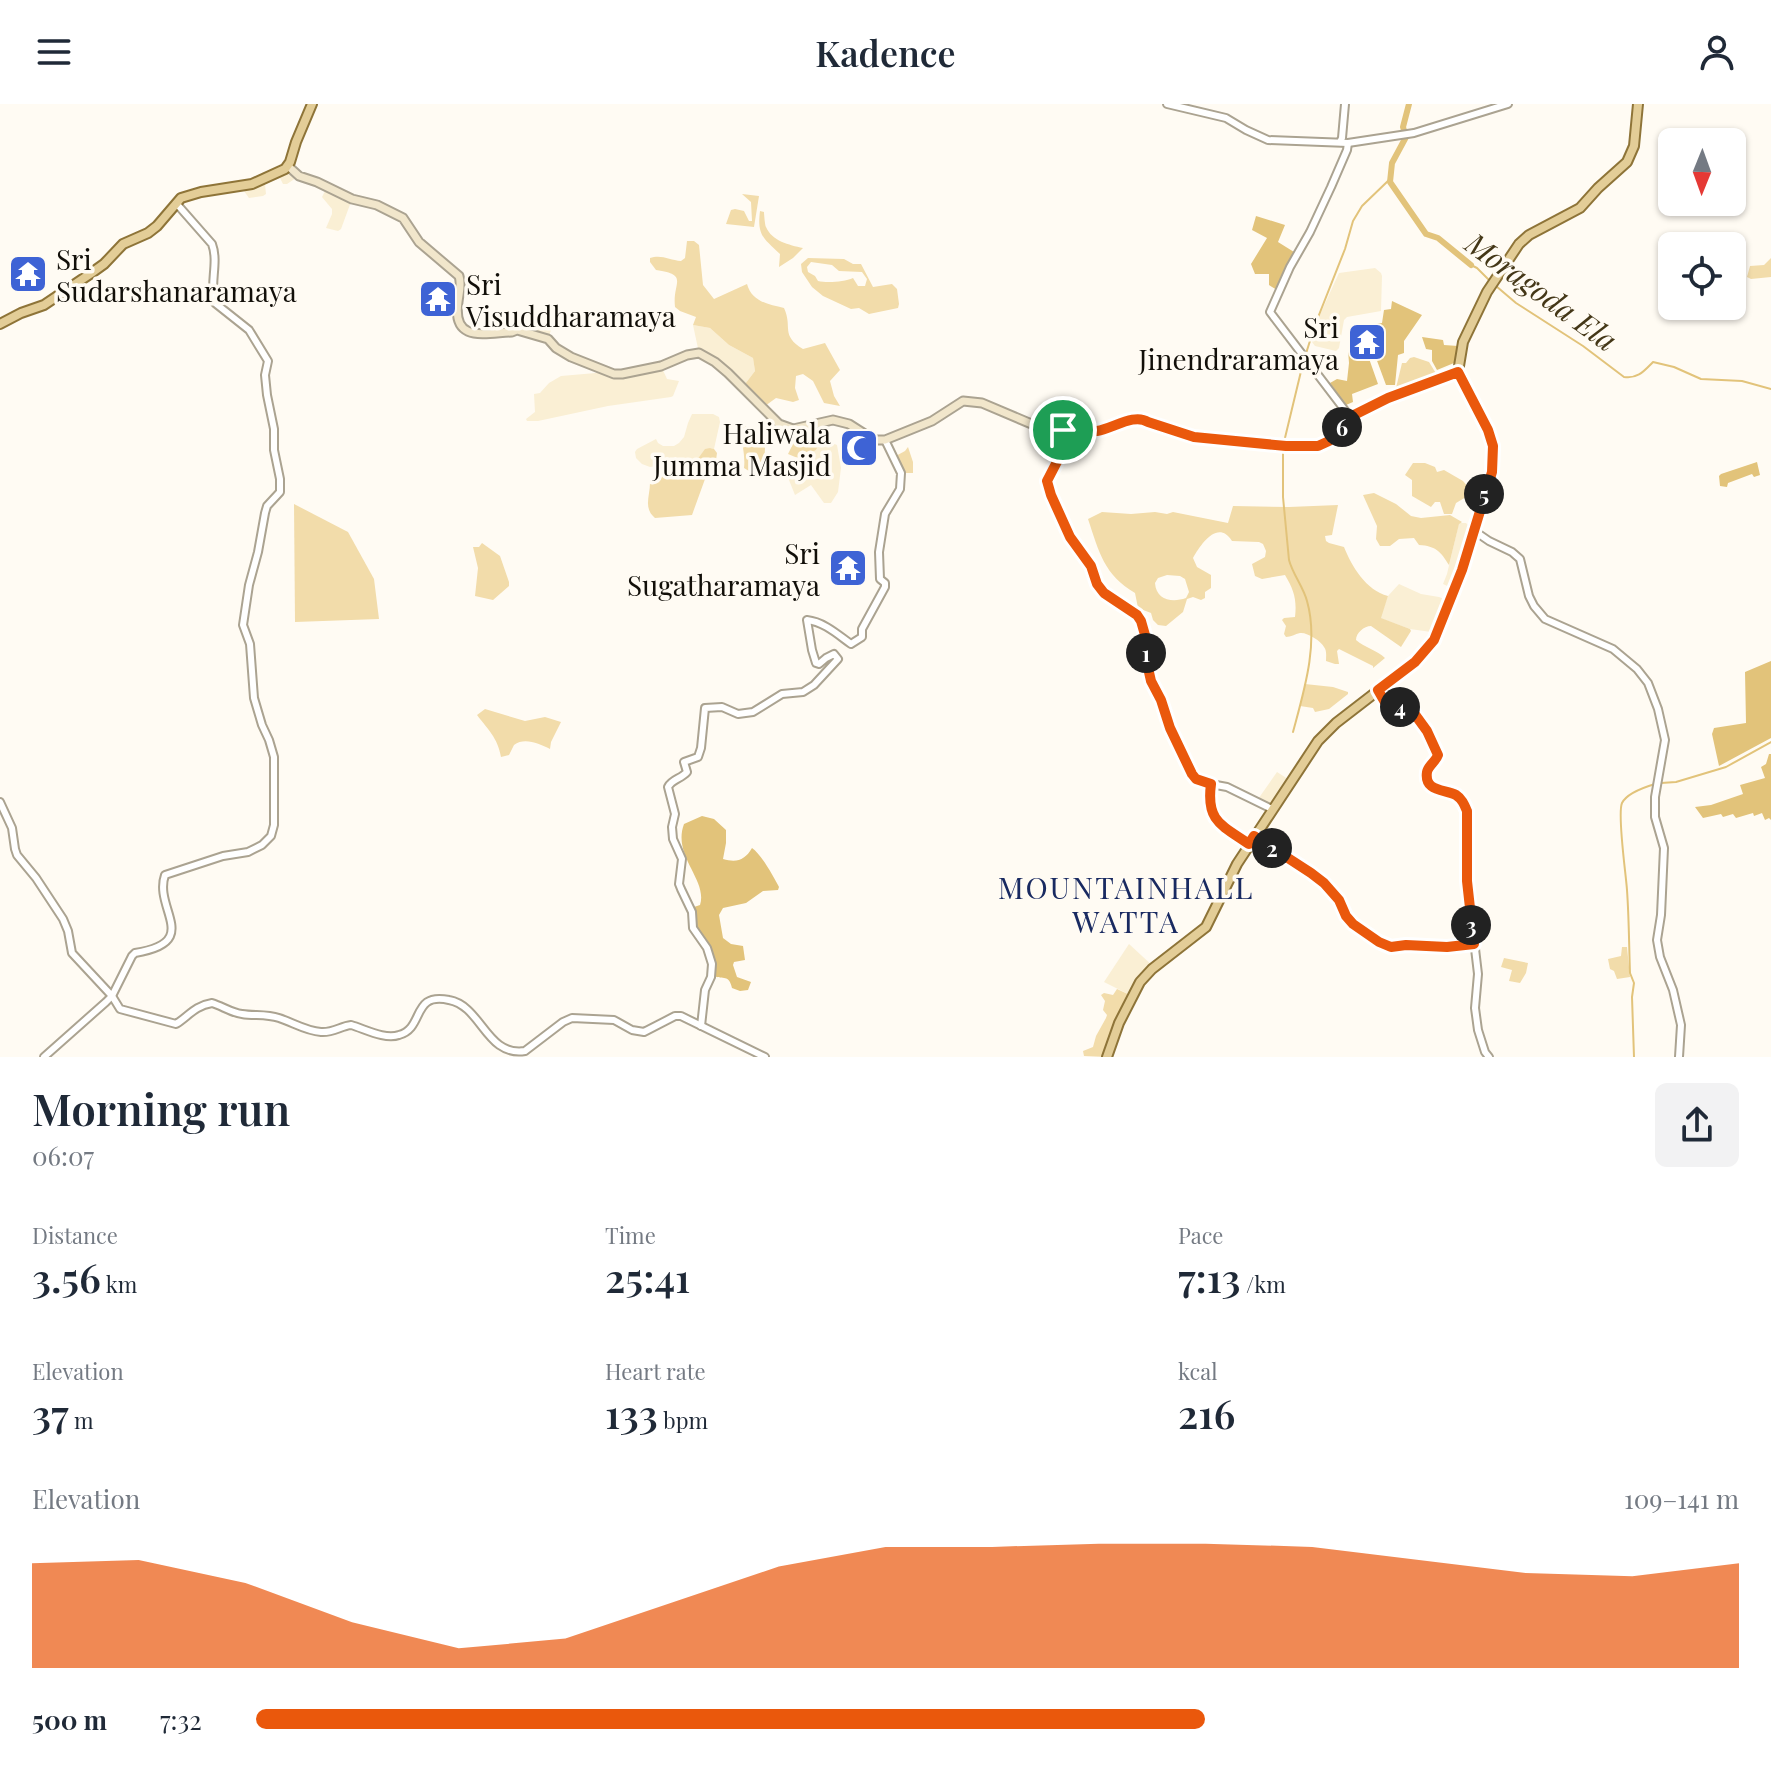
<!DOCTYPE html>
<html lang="en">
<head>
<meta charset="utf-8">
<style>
  :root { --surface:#fff; --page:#f2f2f3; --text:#1f2937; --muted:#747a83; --accent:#ea580c }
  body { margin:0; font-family:"Playfair Display",serif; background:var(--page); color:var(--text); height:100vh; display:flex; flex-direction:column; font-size:30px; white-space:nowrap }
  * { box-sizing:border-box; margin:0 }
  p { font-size:26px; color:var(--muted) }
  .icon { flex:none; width:44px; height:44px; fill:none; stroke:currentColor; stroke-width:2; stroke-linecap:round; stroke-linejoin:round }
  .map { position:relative; height:953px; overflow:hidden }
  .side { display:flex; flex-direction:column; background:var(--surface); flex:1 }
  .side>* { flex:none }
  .needle { width:52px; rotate:181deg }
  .controls { position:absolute; left:1658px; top:24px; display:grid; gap:16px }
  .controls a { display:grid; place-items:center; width:88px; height:88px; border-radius:12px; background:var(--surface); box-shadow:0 2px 6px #0004; font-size:40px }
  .pin { position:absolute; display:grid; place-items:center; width:68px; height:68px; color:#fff; margin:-34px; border:4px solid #fff; border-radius:50%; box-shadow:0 2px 8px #0007 }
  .km { position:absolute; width:40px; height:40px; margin:-20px; border-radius:50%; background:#222; color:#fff; font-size:22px; line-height:40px; text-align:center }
  .round { display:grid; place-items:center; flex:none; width:84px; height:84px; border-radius:12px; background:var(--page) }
  .overview { display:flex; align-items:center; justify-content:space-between; height:136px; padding:0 32px }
  h1 { font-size:44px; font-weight:600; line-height:60px }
  .metrics { display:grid; grid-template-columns:repeat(3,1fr); gap:12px; height:136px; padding:8px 32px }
  .metrics div { display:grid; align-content:center }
  .metrics b { font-size:40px; font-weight:600 }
  .metrics small { font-size:22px; font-weight:400 }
  .metrics p { font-size:22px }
  .chart { height:224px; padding:16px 32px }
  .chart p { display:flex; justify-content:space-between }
  .chart svg { width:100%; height:144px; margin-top:8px; fill:var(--accent); opacity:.7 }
  ul { padding:0 32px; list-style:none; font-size:26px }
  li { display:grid; grid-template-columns:128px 96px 1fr; align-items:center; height:60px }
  li i { height:20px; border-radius:10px; background:var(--accent) }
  header { display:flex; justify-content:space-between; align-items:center; height:104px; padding:0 32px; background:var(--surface); font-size:36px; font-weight:600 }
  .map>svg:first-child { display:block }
  .built { fill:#faefd4 }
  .green { fill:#f2dcaa; fill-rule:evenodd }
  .forest { fill:#e2c37a }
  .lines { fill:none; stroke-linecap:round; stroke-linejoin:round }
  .stream { stroke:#e2c37a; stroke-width:2 }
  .river { stroke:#e2c37a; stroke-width:6 }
  .tertiary-casing { stroke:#aba391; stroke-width:10 }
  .secondary-casing { stroke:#aba391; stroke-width:11 }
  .primary-casing { stroke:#8e7438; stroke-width:12 }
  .tertiary { stroke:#fff; stroke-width:6 }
  .secondary { stroke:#f1e6cb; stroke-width:7 }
  .primary { stroke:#e3cd97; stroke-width:8 }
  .route-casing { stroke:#fff; stroke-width:16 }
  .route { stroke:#ea580c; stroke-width:10 }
  .labels { text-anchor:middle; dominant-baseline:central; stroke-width:7; stroke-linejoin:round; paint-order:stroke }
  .poi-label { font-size:28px; fill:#120f09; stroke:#fffbf3; text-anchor:end }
  .water-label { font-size:30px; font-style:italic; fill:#443717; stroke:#fffbf3 }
  .neighbourhood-label { font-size:30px; letter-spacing:2px; fill:#192a61; stroke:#fffbf3 }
</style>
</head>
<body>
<header><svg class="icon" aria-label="menu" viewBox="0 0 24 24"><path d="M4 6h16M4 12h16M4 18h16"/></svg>Kadence<svg class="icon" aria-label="person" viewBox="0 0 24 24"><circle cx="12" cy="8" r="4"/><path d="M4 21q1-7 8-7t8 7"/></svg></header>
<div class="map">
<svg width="1771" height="953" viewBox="0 0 1771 953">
  <rect width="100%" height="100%" fill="#fffbf3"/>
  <g class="built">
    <path d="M285 66 299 72 287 80H283L280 74 265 80 266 90 263 92 249 94 241 83Z"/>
    <path d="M327 83 352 95 341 125 338 127 326 124 332 110V105L322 93Z"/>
    <path d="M1375 164 1381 169 1382 172 1381 207 1347 213 1344 216 1339 244 1336 247 1315 242 1312 238 1317 217 1339 169Z"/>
    <path d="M519 214 552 223 548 235 517 226Z"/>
    <path d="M693 221 710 224 729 241 753 254 755 267 742 284 699 249Z"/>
    <path d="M661 262 667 275 679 277 673 292 671 293 608 302 538 317H527L526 315 535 308 534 290 540 289 549 279 561 272 607 268 622 270Z"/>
    <path d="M692 310H713L719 313 720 318 714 345 710 344 697 356 650 363 642 360 636 354 635 348 637 345 656 335 658 339 663 342H674L679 339 684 333 688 319Z"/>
    <path d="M822 335 837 341 841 364 838 388 831 399H824L811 381 795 391 789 376 790 363 805 351 816 346Z"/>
    <path d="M1459 419H1466L1473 426 1454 485 1443 480 1447 470Z"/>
    <path d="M1399 480 1421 490 1439 493 1449 497 1438 529 1410 525 1380 514 1388 492Z"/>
    <path d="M1277 668 1291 677 1272 705 1256 698Z"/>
    <path d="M1129 840 1155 864 1132 892 1104 878Z"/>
  </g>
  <g class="green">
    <path d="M742 90 759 92 754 123 726 120 731 106 735 105 744 107 749 117H752L751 98Z"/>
    <path d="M760 107 764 108C764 110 765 122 766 123 772 137 789 141 803 144L793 154 779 163 780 150C763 134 757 131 760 107Z"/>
    <path d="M687 137H694L699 141 703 181 714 195 747 180C752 198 768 200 784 204 793 223 780 231 803 245L825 239 840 266 830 277 834 292 840 302 824 299 813 277 803 270 796 272 795 284 799 296 793 298 776 294 761 305 742 284 755 267 753 254 729 241 710 224 693 221 696 213 680 207 675 203C672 178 690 171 656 166L650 158V154C661 150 670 156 681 157L685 154Z"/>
    <path d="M808 154 844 155 853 160H861L873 183 892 180 897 185 899 200 898 204 869 210 859 204 851 205 823 192 812 183 802 168 801 160ZM811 158 832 161 839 167 862 168 867 175 865 182H858L853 174C844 178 827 179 818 177L815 172 808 168 807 163Z"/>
    <path d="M1771 154V173L1751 175 1747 173 1750 162 1764 161Z"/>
    <path d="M1414 253 1429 258 1437 271 1395 288 1402 259H1406L1410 254Z"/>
    <path d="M742 318 765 343 764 371 762 375 744 364C746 348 739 333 742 318Z"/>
    <path d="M801 324 806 334 822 335 816 346 800 355 788 350 792 342 793 325Z"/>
    <path d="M908 343 913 358V369H901L894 353 905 347Z"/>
    <path d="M710 344 714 345 717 349 716 356 709 364 692 411 655 414C643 404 650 392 650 379 665 366 677 359 697 356L705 345Z"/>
    <path d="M1413 359H1425L1435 363 1437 368 1444 366 1463 377 1468 383 1466 393 1456 399 1452 410H1444L1440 398H1435L1431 403 1412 392V376L1405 371Z"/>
    <path d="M1374 389 1396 400 1411 412 1421 414 1450 411 1462 418 1459 420 1449 461C1441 448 1436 442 1419 441L1414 434 1399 435 1390 442H1380L1376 435 1377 422 1363 391Z"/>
    <path d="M294 400 348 428 374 475 379 515 295 518Z"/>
    <path d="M1338 401 1332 431 1325 432 1326 437 1329 439 1344 443C1352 463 1366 486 1388 492L1381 514 1410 525 1411 527 1401 543 1371 522C1364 522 1356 529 1356 536 1365 544 1377 546 1385 554L1373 564V562L1339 545 1337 547 1339 560H1335L1326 557C1326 552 1327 547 1324 543 1321 537 1307 528 1300 529 1295 530 1291 533 1286 533L1284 530 1286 522 1282 516 1284 514 1295 513C1297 496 1294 486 1285 471L1262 475 1255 472 1252 460 1265 453 1266 447 1263 440 1259 438 1232 437C1218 415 1201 440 1193 454L1197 463 1211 471V484L1205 488V494L1201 496 1193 493 1187 495 1183 508 1166 522 1158 521 1153 516 1151 509 1138 504 1135 489C1104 471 1099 448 1088 415L1102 408 1131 410 1155 408 1167 410 1173 408 1228 419 1233 402 1289 403ZM1167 471 1180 472 1185 475 1189 488 1186 494C1172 499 1156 496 1155 479L1158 474Z"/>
    <path d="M482 439 500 452 509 478V482L493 496 475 492 478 464 473 443H479Z"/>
    <path d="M1305 580 1333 583 1348 588V590L1329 605 1315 608 1313 604 1300 602Z"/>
    <path d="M485 605 525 617 545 613 561 618 551 638 550 645C539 640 525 633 514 641L509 651 501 653C497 633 489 627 477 611Z"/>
    <path d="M1622 843H1627L1630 873 1617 875 1614 867 1610 865 1608 855 1621 852Z"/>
    <path d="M1504 854 1528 859 1526 869 1520 879 1509 877 1512 866 1501 863Z"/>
    <path d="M1117 885 1132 892 1107 953 1084 952 1083 947 1093 943 1096 932 1106 914 1107 911 1103 906 1105 897 1101 891 1104 889 1113 891Z"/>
  </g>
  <g class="forest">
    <path d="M1256 112 1285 121 1278 138 1294 148 1277 186 1269 181V170H1255L1251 160 1267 134 1252 126Z"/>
    <path d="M1392 197 1422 211 1404 237V249L1398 251 1395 281H1386L1376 254 1381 253 1380 242 1369 235 1368 227 1372 220 1382 219 1384 206 1391 205Z"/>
    <path d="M1422 233 1443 236 1444 241 1458 242 1454 259 1437 266 1432 257V246L1426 245Z"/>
    <path d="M1348 246H1366L1378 280 1352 290 1353 298 1346 301 1330 279 1337 275 1347 277 1349 259Z"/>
    <path d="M1757 358 1760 371 1754 373 1752 370 1728 379 1727 383 1720 382 1719 372 1721 370Z"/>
    <path d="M1771 557V634L1719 662 1712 630 1714 624 1746 619 1745 568Z"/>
    <path d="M1769 650H1771V716L1769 714 1765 716 1762 709 1754 712 1753 709 1736 714 1733 710 1723 713 1721 710 1703 714 1695 703 1711 701 1743 690 1740 681 1765 674 1761 663 1766 660Z"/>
    <path d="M702 712 714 715 726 726V739L723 755C737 759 745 756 752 744 761 750 774 773 779 783L778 786 763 787 746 799 723 804 719 811 723 834 731 840 743 842 745 856 734 858 733 861 737 873 751 878 748 886 740 887 732 884C729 870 723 876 714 872L707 844 693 824 691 804 700 801C708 776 672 752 684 720Z"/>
  </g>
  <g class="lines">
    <g class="stream">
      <path d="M1471 161 1477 164 1491 178"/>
      <path d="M1496 182 1516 199 1583 242 1624 273C1638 275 1644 267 1653 258L1674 263 1701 275 1742 277 1771 285"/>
      <path d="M1284 338 1303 259 1315 221 1345 145 1353 117 1362 102 1390 75"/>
      <path d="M1283 344V393L1289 456C1293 471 1303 482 1307 497 1319 539 1304 587 1293 628"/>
      <path d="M1661 679 1676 678 1726 663 1771 638"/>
      <path d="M1634 953 1632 893 1634 879 1630 869C1629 841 1629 814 1627 786 1626 770 1617 710 1622 699 1627 689 1645 683 1655 680"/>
    </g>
    <path class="river" d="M1409 0 1403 23 1406 33 1392 59 1390 78 1426 130 1438 134 1471 161"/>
    <defs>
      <g id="tertiary">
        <path d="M1167 0 1226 14 1246 26 1268 36 1348 39 1414 29 1508 0"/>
        <path d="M1340 38 1342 34 1345 0"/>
        <path d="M1348 39 1347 46 1331 83 1310 128 1290 163 1270 208 1350 313"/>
        <path d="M1063 326 1061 350 1047 377 1048 384 1070 433 1091 462 1097 480 1104 489 1137 511 1141 517 1145 531 1146 555 1151 577 1161 596 1182 652 1192 670 1196 675 1205 679 1227 683 1272 705"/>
        <path d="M1473 426 1489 437 1512 448 1520 455 1529 492 1534 502 1545 515 1613 545 1637 565 1648 579 1658 605 1665 636 1655 693V713L1664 744 1661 811 1657 836 1660 853 1673 886 1681 921 1679 953"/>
        <path d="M1378 586 1389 602 1411 605 1427 627 1438 651 1436 657 1427 668 1433 684C1449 693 1458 685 1467 707V777L1478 870 1475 904 1478 926 1485 948 1489 953"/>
        <path d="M1211 680C1206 716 1222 722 1249 740"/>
        <path d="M0 698 12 724 15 745 17 751 36 774 63 815 68 827 72 849 112 892 120 905 176 920C189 912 194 902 212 899 222 902 232 909 242 910 254 912 266 910 279 914 294 919 306 927 321 928 333 929 341 922 351 921 365 925 385 936 399 931 425 924 411 888 449 896 482 902 486 953 525 947L563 918 572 914 614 916 632 926 644 928 675 912H681L765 953"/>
        <path d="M1254 732 1311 769 1324 779 1339 796 1346 812 1353 820 1379 838 1391 843 1406 841 1447 843 1474 840"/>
        <path d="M701 922 705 886 711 873 712 860 707 844 693 824 692 808 681 785 679 780 682 755 673 735 672 723 675 710 668 683C672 675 681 675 687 668L684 658 698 653 701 644 705 604 722 603 738 610 753 608 782 590 803 588 814 581 838 555 834 550 826 554 819 560 816 559 812 546 807 516C824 518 837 530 851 540L862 533V525L885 483V479L880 475 879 448 885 410 900 385 901 369 885 336"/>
        <path d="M44 953 106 898 112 892 132 852 135 849C203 838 153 805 165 771L223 752 248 748 262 741 271 732 274 721V653L269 636 262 621 254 594 250 540 243 521 249 481 258 448 265 409 267 402 280 388V375L274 346V325L267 291 265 271 268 257 249 226 215 199C209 180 219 159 212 140L176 99"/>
      </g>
      <path id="secondary" d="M288 62 299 72 317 78 352 95 377 101 403 114 419 138 459 172C462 181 459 188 458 198 452 239 485 229 512 228L517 226 548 235 556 244 571 253 614 270H622L661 262 687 251 699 249 715 258 728 269 779 320 793 325 833 316 849 320 874 336H885L932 317 963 297 982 299 1041 324 1093 327 1115 322 1134 314 1145 315 1148 318 1194 333 1286 342H1318L1329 337 1350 313 1388 294 1458 268"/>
      <g id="primary">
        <path d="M0 220 21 209 44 201 90 170 104 160 123 140 148 129 157 122 181 94 201 88 252 80 285 65 290 58 296 38 312 0"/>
        <path d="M1107 953 1119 919 1140 878 1152 865 1206 823 1237 760 1318 637 1336 619 1415 558 1430 543 1438 529 1462 466 1492 368 1493 342 1488 326 1458 268 1463 238 1487 188 1519 140 1529 131 1580 104 1598 84 1627 58 1634 42 1638 0"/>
      </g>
    </defs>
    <use href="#tertiary" class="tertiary-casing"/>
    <use href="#secondary" class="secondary-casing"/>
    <use href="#primary" class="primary-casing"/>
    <use href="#tertiary" class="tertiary"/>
    <use href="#secondary" class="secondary"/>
    <use href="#primary" class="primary"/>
  </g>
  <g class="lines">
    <defs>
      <path id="route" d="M1458 268 1488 326 1493 342 1492 368 1462 466 1434 536 1415 558 1378 586 1386 600 1411 605 1427 627 1438 651C1436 657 1428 662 1427 668 1424 688 1445 685 1456 691 1462 695 1464 700 1467 707V777L1474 840 1447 843 1406 841 1391 843 1379 838 1353 820 1346 812 1339 796 1324 779 1311 769 1254 732 1249 740C1221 721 1206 717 1211 680L1196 675 1192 670 1170 624 1161 596 1151 577 1146 555 1145 531 1141 517 1137 511 1104 489 1097 480 1091 462 1070 433 1051 391 1047 377 1061 350 1063 326C1074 327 1086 328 1097 327 1114 324 1134 309 1148 318L1194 333 1286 342H1318L1329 337 1350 313 1388 294Z"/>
    </defs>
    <use href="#route" class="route-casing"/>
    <use href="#route" class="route"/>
  </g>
  <defs>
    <symbol id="temple-square" viewBox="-11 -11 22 22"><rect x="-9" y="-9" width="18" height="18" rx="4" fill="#3e63d5" stroke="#fffbf3"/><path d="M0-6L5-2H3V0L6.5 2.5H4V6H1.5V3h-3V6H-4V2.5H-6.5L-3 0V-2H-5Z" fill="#fff"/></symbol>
    <symbol id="mosque-square" viewBox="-11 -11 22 22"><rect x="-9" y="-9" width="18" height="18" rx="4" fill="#3e63d5" stroke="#fffbf3"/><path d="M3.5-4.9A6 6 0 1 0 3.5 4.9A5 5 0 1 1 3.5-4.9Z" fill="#fff"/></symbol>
  </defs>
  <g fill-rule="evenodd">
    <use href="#temple-square" x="6" y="148" width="44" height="44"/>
    <use href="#temple-square" x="416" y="173" width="44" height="44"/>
    <use href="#temple-square" x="1345" y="216" width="44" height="44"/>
    <use href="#mosque-square" x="837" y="322" width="44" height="44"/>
    <use href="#temple-square" x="826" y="442" width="44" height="44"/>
  </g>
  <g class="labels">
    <g class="poi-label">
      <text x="56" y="154" text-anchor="start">Sri<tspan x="56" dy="32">Sudarshanaramaya</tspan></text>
      <text x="466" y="179" text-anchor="start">Sri<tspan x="466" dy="32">Visuddharamaya</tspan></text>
      <text x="1339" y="222">Sri<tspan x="1339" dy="32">Jinendraramaya</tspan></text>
      <text x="831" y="328">Haliwala<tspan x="831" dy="32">Jumma Masjid</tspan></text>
      <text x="820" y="448">Sri<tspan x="820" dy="32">Sugatharamaya</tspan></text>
    </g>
    <g class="water-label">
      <text transform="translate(1542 187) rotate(36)">Moragoda Ela</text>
    </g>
    <g class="neighbourhood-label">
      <text x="1126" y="783">MOUNTAINHALL<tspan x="1126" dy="34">WATTA</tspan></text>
    </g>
  </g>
</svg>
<div class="controls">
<a><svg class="needle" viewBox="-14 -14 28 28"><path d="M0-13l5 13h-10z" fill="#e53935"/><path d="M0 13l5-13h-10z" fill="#747a83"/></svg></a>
<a><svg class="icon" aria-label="locate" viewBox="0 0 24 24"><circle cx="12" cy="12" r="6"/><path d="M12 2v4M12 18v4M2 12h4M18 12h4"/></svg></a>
</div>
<div class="pin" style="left:1063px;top:326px;background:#1e9e55"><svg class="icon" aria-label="arrive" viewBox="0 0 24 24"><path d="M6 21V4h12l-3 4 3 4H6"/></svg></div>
<b class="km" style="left:1146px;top:549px">1</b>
<b class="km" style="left:1272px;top:744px">2</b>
<b class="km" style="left:1471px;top:821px">3</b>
<b class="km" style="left:1400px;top:603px">4</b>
<b class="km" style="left:1484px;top:390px">5</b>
<b class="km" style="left:1342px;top:323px">6</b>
</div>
<section class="side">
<div class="overview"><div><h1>Morning run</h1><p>06:07</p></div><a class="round"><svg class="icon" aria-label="share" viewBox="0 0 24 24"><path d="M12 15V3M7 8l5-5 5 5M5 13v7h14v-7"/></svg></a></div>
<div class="metrics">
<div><p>Distance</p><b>3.56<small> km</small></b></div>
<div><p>Time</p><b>25:41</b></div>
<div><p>Pace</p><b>7:13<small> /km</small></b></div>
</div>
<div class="metrics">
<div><p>Elevation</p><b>37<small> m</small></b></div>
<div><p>Heart rate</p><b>133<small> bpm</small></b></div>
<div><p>kcal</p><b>216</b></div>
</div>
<div class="chart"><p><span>Elevation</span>109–141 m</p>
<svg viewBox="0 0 160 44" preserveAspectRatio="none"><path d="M0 44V12L10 11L20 18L30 30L40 38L50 35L60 24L70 13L80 7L90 7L100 6L110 6L120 7L130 11L140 15L150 16L160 12V44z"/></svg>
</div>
<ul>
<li><b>500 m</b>7:32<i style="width:64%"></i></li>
</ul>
</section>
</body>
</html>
